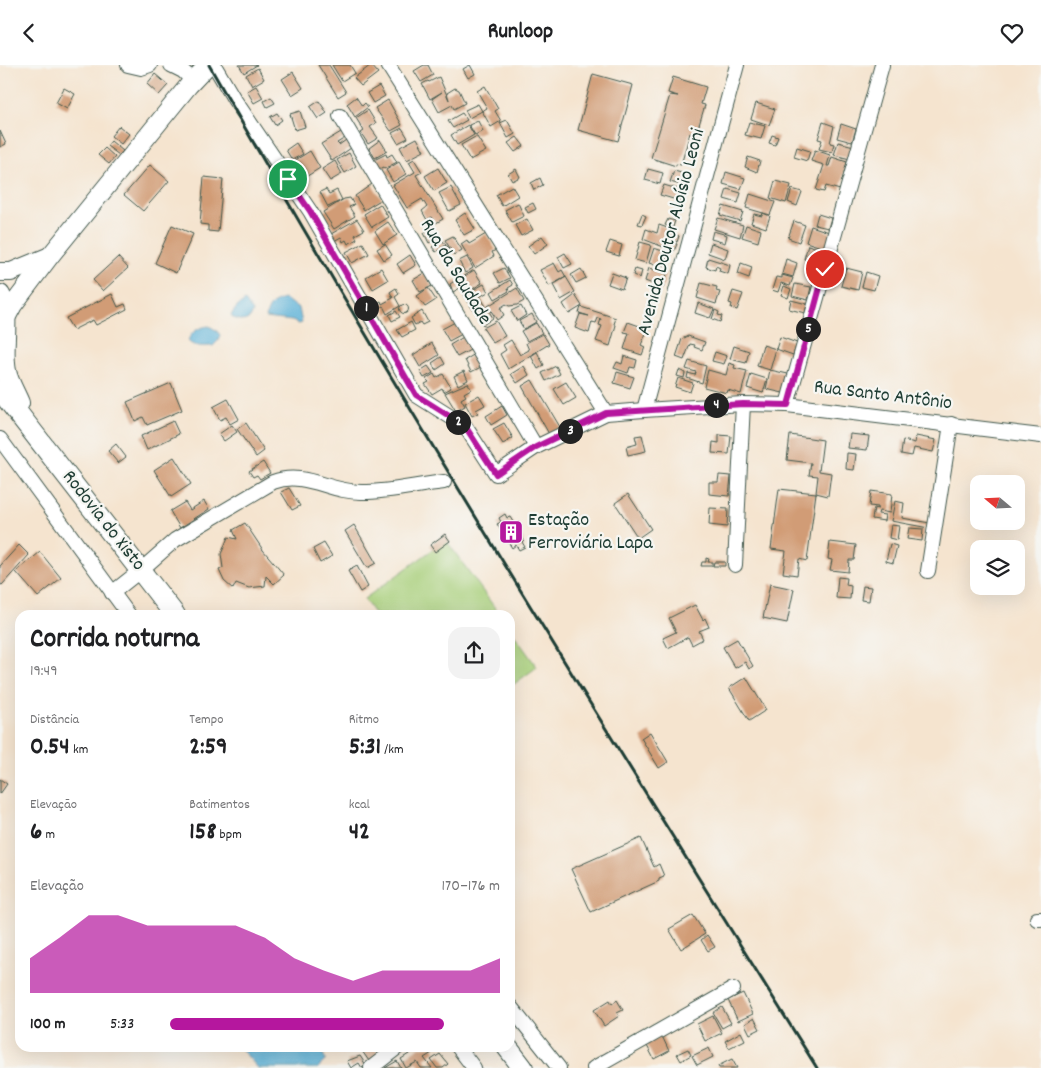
<!DOCTYPE html>
<html lang="pt">
<head>
<meta charset="utf-8">
<style>
  :root { --surface:#fff; --page:#f2f2f2; --text:#202124; --muted:#757577; --accent:#b5179e }
  body { margin:0; font-family:Dekko,sans-serif; background:var(--page); color:var(--text); height:100vh; display:flex; flex-direction:column; font-size:19px; white-space:nowrap }
  * { box-sizing:border-box; margin:0 }
  p { font-size:16px; color:var(--muted) }
  .icon { flex:none; width:28px; height:28px; fill:none; stroke:currentColor; stroke-width:2; stroke-linecap:round; stroke-linejoin:round }
  .map { position:relative; flex:1; overflow:hidden }
  .details { position:absolute; left:15px; top:545px; width:500px; height:442px; display:flex; flex-direction:column; background:var(--surface); border-radius:15px; box-shadow:0 5px 20px #0002 }
  .details>* { flex:none }
  .needle { width:32px; rotate:289deg }
  .controls { position:absolute; left:970px; top:410px; display:grid; gap:10px }
  .controls a { display:grid; place-items:center; width:55px; height:55px; border-radius:10px; background:var(--surface); box-shadow:0 5px 20px #0002; font-size:25px }
  .pin { position:absolute; display:grid; place-items:center; width:42px; height:42px; color:#fff; margin:-21px; border:2px solid #fff; border-radius:50%; box-shadow:0 1px 5px #0007 }
  .km { position:absolute; width:25px; height:25px; margin:-12px; border-radius:50%; background:#222; color:#fff; font-size:14px; line-height:25px; text-align:center }
  .round { display:grid; place-items:center; flex:none; width:52px; height:52px; border-radius:15px; background:var(--page) }
  .head { display:flex; align-items:center; justify-content:space-between; height:85px; padding:0 15px }
  h1 { font-size:28px; font-weight:800; line-height:38px }
  .stats { display:grid; grid-template-columns:repeat(3,1fr); gap:8px; height:85px; padding:5px 15px }
  .stats div { display:grid; align-content:center }
  .stats b { font-size:25px; font-weight:800 }
  .stats small { font-size:14px; font-weight:400 }
  .stats p { font-size:14px }
  .chart { height:140px; padding:10px 15px }
  .chart p { display:flex; justify-content:space-between }
  .chart svg { width:100%; height:90px; margin-top:5px; fill:var(--accent); opacity:.7 }
  ul { padding:0 15px; list-style:none; font-size:16px }
  li { display:grid; grid-template-columns:80px 60px 1fr; align-items:center; height:38px }
  li i { height:12px; border-radius:6px; background:var(--accent) }
  header { display:flex; justify-content:space-between; align-items:center; height:65px; padding:0 15px; background:var(--surface); font-size:22px; font-weight:800 }
  .map>svg:first-child { display:block }
  .green { fill:#a8cf7a; stroke:#648657 }
  .water { fill:#5bb1d7; stroke:#3d7786 }
  .building { fill:#d19c76 }
  .lines { fill:none; stroke-linecap:round; stroke-linejoin:round }
  .minor-casing { stroke:#3f564b; stroke-width:16 }
  .major-casing { stroke:#3f564b; stroke-width:20 }
  .highway-casing { stroke:#3f564b; stroke-width:22 }
  .minor { stroke:#fff; stroke-width:14 }
  .major { stroke:#fff; stroke-width:18 }
  .highway { stroke:#fff; stroke-width:20 }
  .rail { stroke:#1f3d34; stroke-width:3 }
  .route-casing { stroke:#fff; stroke-width:10 }
  .route { stroke:#b5179e; stroke-width:6 }
  .labels { text-anchor:middle; dominant-baseline:central; stroke-width:4.5; stroke-linejoin:round; paint-order:stroke }
  .street-label { font-size:20px; fill:#1f3d34; stroke:#f6f6f2 }
  .poi-label { font-size:20px; fill:#1f3d34; stroke:#f6f6f2; text-anchor:start }
</style>
</head>
<body>
<header><svg class="icon" aria-label="back" viewBox="0 0 24 24"><path d="M15 5l-7 7 7 7"/></svg>Runloop<svg class="icon" aria-label="heart" viewBox="0 0 24 24"><path d="M12 20l-8-8c-3-5 5-10 8-4 3-6 11-1 8 4z"/></svg></header>
<div class="map">
<svg width="1041" height="1003" viewBox="0 0 1041 1003">
  <rect width="100%" height="100%" fill="#f6f6f2"/>
  <filter id="ink" filterUnits="userSpaceOnUse"><feTurbulence type="fractalNoise" baseFrequency=".02" numOctaves="2"/><feDisplacementMap in="SourceGraphic" scale="10" xChannelSelector="R" yChannelSelector="G"/><feConvolveMatrix kernelMatrix="1 2 1 2 8 2 1 2 1" color-interpolation-filters="sRGB"/></filter>
  <filter id="wash" filterUnits="userSpaceOnUse"><feTurbulence type="fractalNoise" baseFrequency=".0096" numOctaves="4" result="noise"/><feDisplacementMap in="SourceGraphic" scale="20" xChannelSelector="R" yChannelSelector="G"/><feGaussianBlur stdDeviation="1.12" result="paint"/><feColorMatrix in="noise" values="0 0 0 0 0 0 0 0 0 0 0 0 0 0 0 0 0 1.4 0 .05"/><feComposite in="paint" operator="in"/></filter>
  <g filter="url(#wash)">
    <rect width="100%" height="100%" fill="#f5e4cf"/>
    <g class="green">
      <path d="M446 475 500 550H375L364 534Z"/>
      <path d="M510 564 537 602 510 622Z"/>
    </g>
    <g class="water">
      <path d="M284 234 299 243 302 258 299 259 292 256 266 253C267 243 273 236 284 234Z"/>
      <path d="M245 236 253 247 250 253 244 256 233 253 231 250 237 242Z"/>
      <path d="M209 261 216 265 220 270 218 276 213 281C204 281 194 283 188 276 191 266 200 262 209 261Z"/>
      <path d="M242 983H320L326 995 318 1003H258L241 984Z"/>
    </g>
    <g id="blocks">
      <g class="building">
        <path d="M239 0H257L244 8Z"/>
        <path d="M318 0H329L346 27 338 32Z"/>
        <path d="M332 0H350L355 8 342 16Z"/>
        <path d="M371 0 378 8 361 21 354 13Z"/>
        <path d="M424 0H428L433 10 421 17 414 6Z"/>
        <path d="M470 0 475 9 468 13 463 4Z"/>
        <path d="M258 3 264 14 252 21 246 10Z"/>
        <path d="M293 7 303 23 292 30 282 14Z"/>
        <path d="M155 9 168 20 159 30 147 19Z"/>
        <path d="M593 9 633 20 618 76 578 65Z"/>
        <path d="M439 12 449 35 447 28 455 23 459 25 465 38 454 44 452 40 439 47 432 34 442 27 430 34 422 19 428 16 429 17Z"/>
        <path d="M673 12 706 22 701 39 705 40 696 70 690 68 681 100 676 99V101L651 93 670 30 678 31 668 28Z"/>
        <path d="M256 21 263 33 254 38 247 26Z"/>
        <path d="M379 21 385 31 373 38 367 28Z"/>
        <path d="M485 21 498 44 495 46 501 56 491 62 482 46 487 43 477 26Z"/>
        <path d="M64 23 75 29 67 44 56 38Z"/>
        <path d="M271 32 275 38 267 42 264 36Z"/>
        <path d="M356 32 362 41 365 38 368 42 355 52 347 39Z"/>
        <path d="M388 35 402 60 391 66 375 43Z"/>
        <path d="M319 36 327 48 318 54 310 42Z"/>
        <path d="M756 38 775 44 769 60 751 54Z"/>
        <path d="M478 39 482 46 469 53 465 45Z"/>
        <path d="M368 45 376 58 370 62 378 73 368 79 361 68 364 66 356 53Z"/>
        <path d="M300 46 305 62 295 65 290 49Z"/>
        <path d="M277 48 282 55 275 60 270 52Z"/>
        <path d="M462 48 467 55 453 63 448 56Z"/>
        <path d="M507 55 515 69 508 73 500 58Z"/>
        <path d="M478 56 483 66 475 70 469 60Z"/>
        <path d="M749 57 765 61 761 74 745 70Z"/>
        <path d="M823 57 834 61 830 78 834 79 832 87 819 84 822 75 818 74Z"/>
        <path d="M841 59 856 64 852 77 837 73Z"/>
        <path d="M468 60 474 70 457 80 451 70Z"/>
        <path d="M119 61 129 69 121 79 111 71Z"/>
        <path d="M402 63 408 73 398 78 392 68Z"/>
        <path d="M0 66 6 79 0 82Z"/>
        <path d="M341 67 345 73 337 78 339 80 346 75 351 83 332 96 321 79Z"/>
        <path d="M772 70 778 72 775 80 769 78Z"/>
        <path d="M475 72H477L486 86 470 95 461 80Z"/>
        <path d="M517 72 524 81 515 87 508 78Z"/>
        <path d="M417 73 424 86 407 95 400 82Z"/>
        <path d="M380 75 387 86 375 93 369 83Z"/>
        <path d="M111 76 123 86 119 90 107 81Z"/>
        <path d="M838 77 854 81 850 94 834 90Z"/>
        <path d="M296 78 303 89 292 95 286 85Z"/>
        <path d="M797 82 810 86 807 96 794 92Z"/>
        <path d="M105 83 115 92 109 99 98 90Z"/>
        <path d="M815 85 830 90 827 101H829L832 92 847 97 840 125 826 121 824 127 816 125 824 100 811 96Z"/>
        <path d="M310 86 320 103 304 113 294 96Z"/>
        <path d="M349 88 356 101 345 108 337 95Z"/>
        <path d="M386 89 387 92 392 89 397 97 384 104 383 102 379 104 374 95Z"/>
        <path d="M748 92 760 96 757 107 745 102Z"/>
        <path d="M414 94 422 107 416 110 443 154 436 158 432 152 427 155 422 146 427 142 422 134 407 143 393 120 415 107 409 97Z"/>
        <path d="M335 96 342 109 330 116 322 104Z"/>
        <path d="M399 97 406 109 393 117 386 105Z"/>
        <path d="M150 100 169 116 143 146 124 130Z"/>
        <path d="M438 103 447 118 434 126 425 111Z"/>
        <path d="M516 104 520 112 512 116 508 109Z"/>
        <path d="M648 104 663 108 660 119 645 115Z"/>
        <path d="M674 106 689 110 685 121 670 117Z"/>
        <path d="M726 107 745 113 741 124 723 119Z"/>
        <path d="M204 112 223 114 218 167 208 166V160L200 159Z"/>
        <path d="M540 113 543 120 534 125 531 118Z"/>
        <path d="M775 116 791 120 786 138 770 133Z"/>
        <path d="M372 119 382 134 364 145 355 131Z"/>
        <path d="M664 120 684 126 680 136 660 130Z"/>
        <path d="M512 121 518 131 502 141 496 130Z"/>
        <path d="M451 122 461 140 449 146 439 128Z"/>
        <path d="M326 124 329 129 337 125 342 135 328 142 320 127Z"/>
        <path d="M727 124 741 128 738 138 724 134Z"/>
        <path d="M792 124 802 127 797 141 788 137Z"/>
        <path d="M750 129 775 137 770 150 746 143Z"/>
        <path d="M350 133 354 140 349 142 355 151 334 164 323 147 344 134Z"/>
        <path d="M518 138 524 151 512 157 505 145Z"/>
        <path d="M533 138 536 144 528 148 525 142Z"/>
        <path d="M380 139 388 152 372 162 364 149Z"/>
        <path d="M723 141 743 147 740 156 720 150Z"/>
        <path d="M465 148 475 164 464 170 455 155Z"/>
        <path d="M763 148 770 151 766 163 751 158 754 149 762 151Z"/>
        <path d="M642 149 646 151 642 160 638 159Z"/>
        <path d="M818 149 831 153 828 163 815 160Z"/>
        <path d="M718 153 743 160 740 172 714 164Z"/>
        <path d="M357 154 364 165 355 170 357 174 348 179 346 175 343 177 341 172 334 176 331 169Z"/>
        <path d="M527 154 533 165 521 171 515 160Z"/>
        <path d="M668 154 675 156 673 162 665 160Z"/>
        <path d="M794 156 805 160 799 177 788 173Z"/>
        <path d="M388 157 397 170 383 179 375 166Z"/>
        <path d="M172 160 193 169 176 208 155 198Z"/>
        <path d="M659 160 673 165 672 169 679 171 677 177 671 175 670 177 677 179 674 186 643 174 646 164 657 168Z"/>
        <path d="M746 160 761 165 758 177 742 172Z"/>
        <path d="M811 161 832 168 827 184 806 177Z"/>
        <path d="M433 162 441 174 437 177 435 174 429 178 424 168Z"/>
        <path d="M713 166 727 170 725 178 711 174Z"/>
        <path d="M486 169 496 185 492 187 494 191 475 203 461 179 467 175 469 179Z"/>
        <path d="M453 171 462 185 454 190 445 175Z"/>
        <path d="M542 171 548 179 534 189 528 181Z"/>
        <path d="M442 175 446 180 436 187 432 182Z"/>
        <path d="M610 176 622 180 619 191 606 187Z"/>
        <path d="M640 177 651 180 646 198 635 195Z"/>
        <path d="M363 178 369 189 352 198 346 187Z"/>
        <path d="M711 178 728 184 725 194 708 188Z"/>
        <path d="M385 179 392 190 384 195 377 184Z"/>
        <path d="M808 180 824 185 820 199 804 194Z"/>
        <path d="M447 181 451 186 443 190 440 185Z"/>
        <path d="M654 183 668 188 663 203 649 198Z"/>
        <path d="M565 188 572 199 564 203 558 192Z"/>
        <path d="M410 190 416 200 403 208 397 199Z"/>
        <path d="M118 192 128 203 103 226 93 215Z"/>
        <path d="M467 192 473 203 465 208 459 196Z"/>
        <path d="M708 193 730 200 728 209 719 206 720 203 716 201 715 205 706 202Z"/>
        <path d="M786 194 797 198 793 212 782 209Z"/>
        <path d="M554 198 559 207 562 205 566 212 549 221 540 205Z"/>
        <path d="M741 198 752 202 749 213 738 209Z"/>
        <path d="M381 203 388 215 373 224 366 212Z"/>
        <path d="M504 203 510 213 500 218 494 208Z"/>
        <path d="M649 203 667 209 663 223 645 216Z"/>
        <path d="M846 203 862 207 858 225 841 221Z"/>
        <path d="M581 204 586 213 576 218 571 210Z"/>
        <path d="M635 204 642 206 640 213 633 210Z"/>
        <path d="M474 205 482 218 468 227 460 214Z"/>
        <path d="M866 207 878 211 874 225 862 222Z"/>
        <path d="M425 208 432 221 420 227 413 215Z"/>
        <path d="M612 208 626 213 622 224 608 219Z"/>
        <path d="M782 210 793 213 790 221 781 218 778 227 772 225 776 212 782 213Z"/>
        <path d="M566 212 575 227 561 235 553 220Z"/>
        <path d="M456 215 460 223 453 227 450 219Z"/>
        <path d="M510 215 513 220 508 223 509 226 495 234 491 227Z"/>
        <path d="M701 218 717 222 716 226 720 227 716 239 697 233Z"/>
        <path d="M484 219 488 227 469 238 464 230Z"/>
        <path d="M795 219 811 222 808 235 792 231Z"/>
        <path d="M784 221 791 224 788 233 781 230Z"/>
        <path d="M396 223 399 229 395 232 400 241 387 249 383 241 377 244 374 240 381 236 382 239 393 233 390 227Z"/>
        <path d="M428 223 436 235 425 242 417 231Z"/>
        <path d="M517 223 524 236 517 240 509 241 506 239 500 243 504 250 497 255 488 241Z"/>
        <path d="M733 226 743 229 737 245 731 243 732 239 729 238Z"/>
        <path d="M112 229 118 242 125 239 127 244 96 260 93 255 73 265 66 253Z"/>
        <path d="M575 230 582 241 569 249 563 239Z"/>
        <path d="M481 233 493 253 483 260 470 240Z"/>
        <path d="M791 235 807 239 805 248 789 244Z"/>
        <path d="M698 238 714 244 710 253 695 248Z"/>
        <circle cx="404" cy="244" r="4.5"/>
        <path d="M521 241 526 250 517 256 511 246Z"/>
        <path d="M581 242 616 253 614 259 616 260 610 281 596 276 602 261 599 260 601 254 598 253 596 258 592 257 589 268 575 263 580 249 589 251 579 248Z"/>
        <path d="M715 245 719 247 718 250 722 251 720 257 712 254Z"/>
        <path d="M396 246 400 252 392 256 389 250Z"/>
        <path d="M422 246 428 257 422 260 420 257 415 260 411 253Z"/>
        <path d="M532 249 536 257 524 264 519 256Z"/>
        <path d="M496 256 505 271 493 278 483 263Z"/>
        <path d="M411 257 415 265 402 272 397 265Z"/>
        <path d="M455 257 462 269 449 276 442 264Z"/>
        <path d="M628 257 648 264 641 280 645 282 642 290 624 284 629 268 624 267Z"/>
        <path d="M536 258 542 268 527 276 521 266Z"/>
        <path d="M543 269 549 279 508 304 500 289 506 285 503 280 511 275 520 290 529 285 526 278Z"/>
        <path d="M465 271 472 284 457 292 450 280Z"/>
        <path d="M688 271 705 277 702 285 694 282 695 280 690 279 684 295 676 292 682 274Z"/>
        <path d="M780 272 797 278 793 290 776 284Z"/>
        <path d="M432 278 439 290 420 302 413 290Z"/>
        <path d="M763 280 776 284 770 305 757 301Z"/>
        <path d="M734 281 749 286 746 298 730 294Z"/>
        <path d="M537 287 544 300 538 304 531 291Z"/>
        <path d="M715 287 727 291 724 299 712 296Z"/>
        <path d="M475 289 481 302 471 307 465 295Z"/>
        <path d="M624 291 637 295 635 303 630 302 628 308 614 303 617 297 622 299Z"/>
        <path d="M441 292 445 299 436 305 432 298Z"/>
        <path d="M689 296 706 301 702 318 687 313 688 308 695 310 696 307 686 304Z"/>
        <path d="M729 298 735 300 734 303 747 306 741 329 728 325 727 328 704 322 708 305 726 310Z"/>
        <path d="M428 301 433 308 424 313 420 306Z"/>
        <path d="M524 301 529 310 517 318 511 309Z"/>
        <path d="M556 301 560 309 546 316 542 308Z"/>
        <path d="M679 305 685 308 684 313 677 311Z"/>
        <path d="M770 305 788 309 783 328 766 324Z"/>
        <path d="M464 306 468 315 458 320 454 311Z"/>
        <path d="M617 307 634 312 630 323 614 318Z"/>
        <path d="M434 309 436 313 443 309 451 323 444 327 442 323 432 329 425 319 429 317 426 314Z"/>
        <path d="M751 309 767 314 763 328 747 323Z"/>
        <path d="M678 313 693 318 690 327 675 322Z"/>
        <path d="M532 315 560 362 549 369 522 321Z"/>
        <path d="M566 317 576 333 564 340 554 324Z"/>
        <path d="M171 318 182 345 147 360 143 352 135 356 127 337Z"/>
        <path d="M468 318 471 324 464 328 466 331 461 334 465 341 456 346 445 328Z"/>
        <path d="M479 330 485 340 476 345 478 348 472 351 465 338Z"/>
        <path d="M228 334 239 354 230 359 226 352 220 355 213 342Z"/>
        <path d="M502 341 507 350 491 360 486 351Z"/>
        <path d="M173 356 179 369 147 385 141 371Z"/>
        <path d="M246 358 264 386 256 392 237 364Z"/>
        <path d="M504 358 513 373 503 379 493 364Z"/>
        <path d="M232 360 237 367 224 376 219 369Z"/>
        <path d="M850 369 869 371 867 385 848 383Z"/>
        <path d="M642 370 646 386 628 390 626 382 637 379 635 371Z"/>
        <path d="M719 370 731 371 729 389 712 388 713 377 719 378Z"/>
        <path d="M790 370 823 375 819 406 831 408 828 431 816 428 807 496 799 494 797 510 783 508 786 486 771 484 779 424 816 428 818 411 809 410 811 398 787 395Z"/>
        <path d="M916 371 936 375 933 387 914 383 912 391 901 389 903 375 915 378Z"/>
        <path d="M116 379 126 392 118 398 108 386Z"/>
        <path d="M847 388 856 389 854 405 846 404Z"/>
        <path d="M174 392 191 419 171 432 154 405Z"/>
        <path d="M263 397 270 408 260 414 257 410 253 412 249 406Z"/>
        <path d="M719 410 731 411 729 431 709 429V417H718Z"/>
        <path d="M289 423 300 441 292 445 281 427Z"/>
        <path d="M871 426 892 429 890 448 879 446 878 449 885 450 884 456 872 454 874 443 878 444V442L869 441Z"/>
        <path d="M628 429 651 464 638 473 615 438Z"/>
        <path d="M204 436 209 444 180 463 170 446 185 437 190 445Z"/>
        <path d="M895 436 904 438 902 453 930 458 929 463 891 456Z"/>
        <path d="M710 443 728 444 727 462 709 460Z"/>
        <path d="M505 449 507 453 510 452 524 475 522 477 525 482 519 485 516 480 512 483 497 459 501 457 499 453Z"/>
        <path d="M245 458 263 485 284 510 274 519 266 511 265 521 249 523 236 518 233 524 224 516 219 505 223 503 221 489 224 482 228 472 237 474 233 465Z"/>
        <path d="M354 460 376 498 367 503 345 466Z"/>
        <path d="M891 460 899 461 897 475 889 473Z"/>
        <path d="M909 463 923 464 922 476 907 474Z"/>
        <path d="M445 469 450 476 435 487 430 480Z"/>
        <path d="M830 477 856 480 854 495H849L848 507 830 505 832 495 828 494Z"/>
        <path d="M324 478 332 491 320 498 313 484Z"/>
        <path d="M890 479 897 481 893 498 886 496Z"/>
        <path d="M19 480 29 490 2 520 0 519V501Z"/>
        <path d="M40 487 61 513 38 532 16 507Z"/>
        <path d="M706 493 709 494 708 497H712V501H701L702 497H706Z"/>
        <path d="M714 497H725V501H713Z"/>
        <path d="M357 501 368 522 360 527 348 506Z"/>
        <path d="M838 512 847 513 846 520 851 521 850 534 836 533Z"/>
        <path d="M770 519 794 524 787 558 763 553Z"/>
        <path d="M863 521 871 522 869 536 861 535Z"/>
        <path d="M695 540 703 555 705 553 709 562 699 566 703 574 692 580 688 572 668 583 663 573 676 567 669 553Z"/>
        <path d="M737 574 753 601 749 604 745 597 735 603 723 582Z"/>
        <path d="M746 612 766 645 749 656 729 623Z"/>
        <path d="M650 667 668 697 659 703 641 673Z"/>
        <path d="M0 714 7 719 0 729Z"/>
        <path d="M641 773 654 802 659 799 664 811 659 813V816L591 847 571 804Z"/>
        <path d="M693 850 705 869 681 884 669 864Z"/>
        <path d="M707 870 715 882 708 886 701 875Z"/>
        <path d="M743 928 753 949 738 956 728 935Z"/>
        <path d="M610 935 612 939 617 935 623 945 617 948 619 951 604 961 594 945Z"/>
        <path d="M722 942 731 958 722 963 713 948Z"/>
        <path d="M713 951 722 968 705 976 697 959Z"/>
        <path d="M754 953 760 964 750 969 745 959Z"/>
        <path d="M741 967 745 975 729 983 725 976Z"/>
        <path d="M662 971 669 986 654 994 646 979Z"/>
        <path d="M368 982H374L379 989 369 996 362 986Z"/>
        <path d="M420 982H433L435 986 424 993 432 1003H421L417 997 406 1003 401 994Z"/>
        <path d="M709 983 713 992 697 1000 692 991Z"/>
        <path d="M688 984 691 990 681 996 677 989Z"/>
        <path d="M440 989 448 999 443 1003H437L431 995Z"/>
        <path d="M360 991 366 1000 362 1003 359 998 351 1003 347 996Z"/>
        <path d="M732 994 737 1003H719L718 1001Z"/>
        <path d="M397 996 401 1003H385Z"/>
      </g>
    </g>
  </g>
  <g filter="url(#ink)">
    <use href="#blocks" fill-opacity="0" stroke="#3f564b" stroke-width="1"/>
    <g class="lines">
      <defs>
        <g id="minor">
          <path d="M128 0 141 3 150 0"/>
          <path d="M171 0 183 6 193 16"/>
          <path d="M214 0 234 34 310 146 416 330 465 361 496 409 536 382 606 348 644 345 743 339 787 340 1041 371"/>
          <path d="M388 0 606 348"/>
          <path d="M340 51 536 382"/>
          <path d="M787 340 882 0"/>
          <path d="M644 345 737 0"/>
          <path d="M0 374 129 550"/>
          <path d="M735 500 743 339"/>
          <path d="M928 506 951 359"/>
          <path d="M112 528 141 505 175 475 273 417C305 405 330 428 363 427 390 427 417 420 444 417"/>
          <path d="M1037 854H1041"/>
          <path d="M510 941 559 1003"/>
          <path d="M458 982 474 1003"/>
          <path d="M371 1003 398 982"/>
          <path d="M594 1003 733 924"/>
        </g>
        <g id="major">
          <path d="M0 207H11L50 191"/>
          <path d="M5 255 13 240 50 191 189 20 208 0"/>
        </g>
        <g id="highway">
          <path d="M0 230C11 249 1 283 6 306 8 317 15 328 19 338"/>
          <path d="M0 325 175 550"/>
          <path d="M507 982 523 1003"/>
        </g>
      </defs>
      <use href="#minor" class="minor-casing"/>
      <use href="#major" class="major-casing"/>
      <use href="#highway" class="highway-casing"/>
      <use href="#minor" class="minor"/>
      <use href="#major" class="major"/>
      <use href="#highway" class="highway"/>
      <path class="rail" d="M209 0C402 340 610 671 817 1003"/>
    </g>
  </g>
  <g class="lines" filter="url(#ink)">
    <defs>
      <path id="route" d="M288 114 310 146 416 330 465 361 496 409 536 382 606 348 743 339 788 340 825 204"/>
    </defs>
    <use href="#route" class="route-casing"/>
    <use href="#route" class="route"/>
  </g>
  <defs>
    <symbol id="building-square" viewBox="-11 -11 22 22"><rect x="-9" y="-9" width="18" height="18" rx="4" fill="#b5179e" stroke="#f6f6f2"/><path d="M-4-6H4V6H1V3H-1V6H-4ZM-2.5-4.3h1.7v1.8h-1.7ZM.8-4.3h1.7v1.8H.8ZM-2.5-1h1.7V.8h-1.7ZM.8-1h1.7V.8H.8Z" fill="#fff"/></symbol>
  </defs>
  <g fill-rule="evenodd">
    <use href="#building-square" x="497" y="453" width="28" height="28"/>
  </g>
  <g class="labels">
    <g class="street-label">
      <text transform="translate(672 167) rotate(-75)">Avenida Doutor Aloísio Leoni</text>
      <text transform="translate(455 207) rotate(59)">Rua da Saudade</text>
      <text transform="translate(883 331) rotate(7)">Rua Santo Antônio</text>
      <text transform="translate(103 456) rotate(52)">Rodovia do Xisto</text>
    </g>
    <g class="poi-label">
      <text x="528" y="456">Estação<tspan x="528" dy="23">Ferroviária Lapa</tspan></text>
    </g>
  </g>
</svg>
<div class="controls">
<a><svg class="needle" viewBox="-14 -14 28 28"><path d="M0-13l5 13h-10z" fill="#e53935"/><path d="M0 13l5-13h-10z" fill="#757577"/></svg></a>
<a><svg class="icon" aria-label="layers" viewBox="0 0 24 24"><path d="M12 4l9 5-9 5-9-5zM3 14l9 5 9-5"/></svg></a>
</div>
<div class="pin" style="left:288px;top:114px;background:#1e9e55"><svg class="icon" aria-label="arrive" viewBox="0 0 24 24"><path d="M6 21V4h12l-3 4 3 4H6"/></svg></div>
<div class="pin" style="left:825px;top:204px;background:#d93025"><svg class="icon" aria-label="check" viewBox="0 0 24 24"><path d="M5 12l5 5 9-10"/></svg></div>
<b class="km" style="left:366px;top:243px">1</b>
<b class="km" style="left:458px;top:357px">2</b>
<b class="km" style="left:570px;top:366px">3</b>
<b class="km" style="left:716px;top:340px">4</b>
<b class="km" style="left:808px;top:264px">5</b>
<section class="details">
<div class="head"><div><h1>Corrida noturna</h1><p>19:49</p></div><a class="round"><svg class="icon" aria-label="share" viewBox="0 0 24 24"><path d="M12 15V3M7 8l5-5 5 5M5 13v7h14v-7"/></svg></a></div>
<div class="stats">
<div><p>Distância</p><b>0.54<small> km</small></b></div>
<div><p>Tempo</p><b>2:59</b></div>
<div><p>Ritmo</p><b>5:31<small> /km</small></b></div>
</div>
<div class="stats">
<div><p>Elevação</p><b>6<small> m</small></b></div>
<div><p>Batimentos</p><b>158<small> bpm</small></b></div>
<div><p>kcal</p><b>42</b></div>
</div>
<div class="chart"><p><span>Elevação</span>170–176 m</p>
<svg viewBox="0 0 160 44" preserveAspectRatio="none"><path d="M0 44V27L10 17L20 6L30 6L40 11L50 11L60 11L70 11L80 17L90 27L100 33L110 38L120 33L130 33L140 33L150 33L160 27V44z"/></svg>
</div>
<ul>
<li><b>100 m</b>5:33<i style="width:83%"></i></li>
</ul>
</section>
</div>
</body>
</html>
